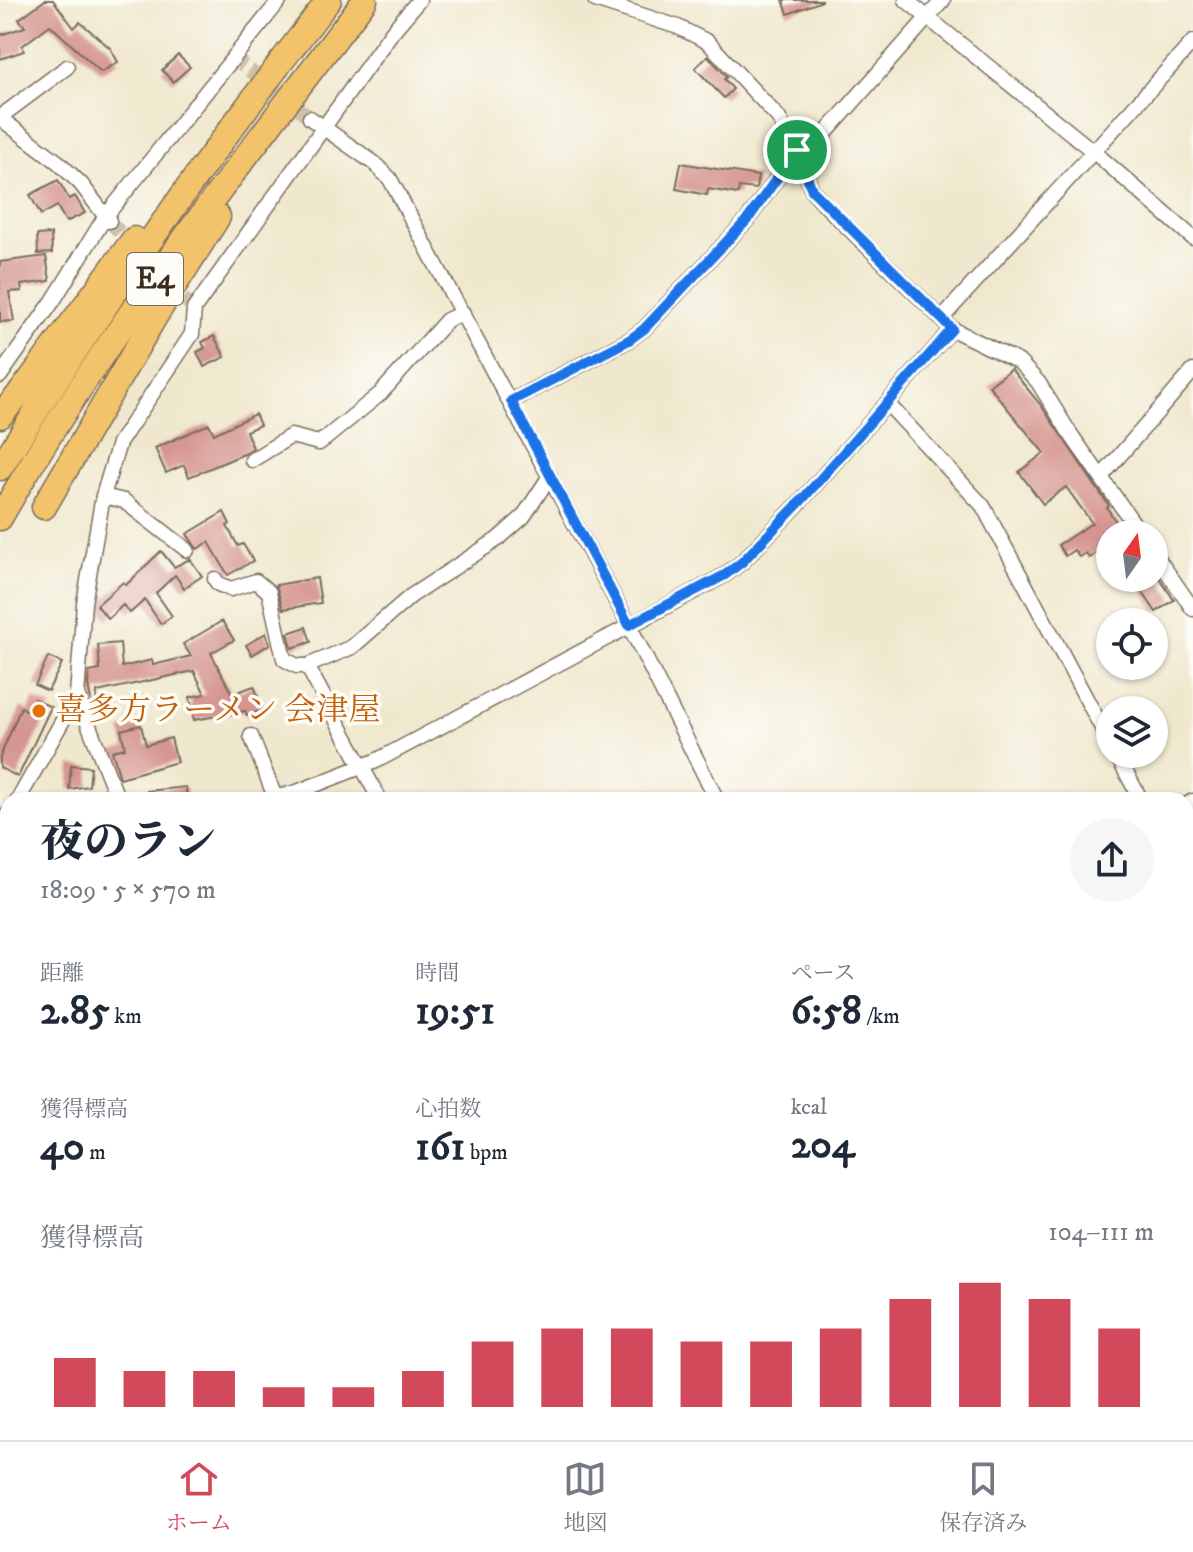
<!DOCTYPE html>
<html lang="ja">
<head>
<meta charset="utf-8">
<style>
  :root { --surface:#fff; --page:#f6f6f7; --text:#1f2937; --muted:#747a83; --line:#e0e1e3; --accent:#d1495b }
  body { margin:0; font-family:"IM FELL DW Pica","Noto Serif JP",serif; background:var(--page); color:var(--text); height:100vh; display:flex; flex-direction:column; font-size:30px; white-space:nowrap }
  * { box-sizing:border-box; margin:0 }
  p { font-size:26px; color:var(--muted) }
  .icon { flex:none; width:44px; height:44px; fill:none; stroke:currentColor; stroke-width:2; stroke-linecap:round; stroke-linejoin:round }
  .map { position:relative; flex:1; overflow:hidden }
  .details { position:absolute; left:0px; top:792px; width:1194px; height:648px; display:flex; flex-direction:column; background:var(--surface); border-radius:24px 24px 0 0; box-shadow:0 2px 6px #0004 }
  .details>* { flex:none }
  .needle { width:52px; rotate:14deg }
  .tools { position:absolute; left:1096px; top:520px; display:grid; gap:16px }
  .tools a { display:grid; place-items:center; width:72px; height:72px; border-radius:50%; background:var(--surface); box-shadow:0 2px 6px #0004; font-size:40px }
  .pin { position:absolute; display:grid; place-items:center; width:68px; height:68px; color:#fff; margin:-34px; border:4px solid #fff; border-radius:50%; box-shadow:0 2px 8px #0007 }
  .round { display:grid; place-items:center; flex:none; width:84px; height:84px; border-radius:42px; background:var(--page) }
  .summary { display:flex; align-items:center; justify-content:space-between; height:136px; padding:0 40px }
  h1 { font-size:44px; font-weight:800; line-height:60px }
  .metrics { display:grid; grid-template-columns:repeat(3,1fr); gap:12px; height:136px; padding:8px 40px }
  .metrics div { display:grid; align-content:center }
  .metrics b { font-size:40px; font-weight:800 }
  .metrics small { font-size:22px; font-weight:400 }
  .metrics p { font-size:22px }
  .chart { height:224px; padding:16px 40px }
  .chart p { display:flex; justify-content:space-between }
  .chart svg { width:100%; height:144px; margin-top:8px; stroke:var(--accent); stroke-width:6 }
  .menu { display:flex; justify-content:space-around; align-items:center; height:112px; border-top:2px solid var(--line); background:var(--surface); font-size:22px; color:var(--muted) }
  .menu a { display:grid; justify-items:center; gap:4px }
  .menu .active { color:var(--accent) }
  .map>svg:first-child { display:block }
  .lines { fill:none; stroke-linecap:round; stroke-linejoin:round }
  .stream { stroke:#45afc3; stroke-width:5 }
  .building { fill:#d69590 }
  .street-tunnel { stroke:#ccc2ab; stroke-width:14; stroke-dasharray:14 7; stroke-linecap:butt }
  .street-casing { stroke:#7a6c5c; stroke-width:17 }
  .primary-casing { stroke:#7a6c5c; stroke-width:25 }
  .highway-casing { stroke:#7a6c5c; stroke-width:27 }
  .street { stroke:#fff; stroke-width:14 }
  .primary { stroke:#f2c36a; stroke-width:22 }
  .highway { stroke:#f2c36a; stroke-width:24 }
  .route-casing { stroke:#fff; stroke-width:16 }
  .route { stroke:#1a73e8; stroke-width:10 }
  .food-dot { fill:#e8710a; stroke:#fdfcf7; stroke-width:3 }
  .labels { text-anchor:middle; dominant-baseline:central; stroke-width:7; stroke-linejoin:round; paint-order:stroke }
  .shield { fill:#fdfcf7; stroke:#75695f; stroke-width:2 }
  .shield-label { font-size:30px; font-weight:bold; fill:#3b2a1e }
  .food-label { font-size:32px; fill:#c56008; stroke:#fdfcf7; text-anchor:start }
</style>
</head>
<body>
<div class="map">
<svg width="1193" height="1440" viewBox="0 0 1193 1440">
  <rect width="100%" height="100%" fill="#fdfcf7"/>
  <filter id="ink" filterUnits="userSpaceOnUse"><feTurbulence type="fractalNoise" baseFrequency=".0125" numOctaves="2"/><feDisplacementMap in="SourceGraphic" scale="16" xChannelSelector="R" yChannelSelector="G"/><feConvolveMatrix kernelMatrix="1 2 1 2 8 2 1 2 1" color-interpolation-filters="sRGB"/></filter>
  <filter id="wash" filterUnits="userSpaceOnUse"><feTurbulence type="fractalNoise" baseFrequency=".006" numOctaves="4" result="noise"/><feDisplacementMap in="SourceGraphic" scale="32" xChannelSelector="R" yChannelSelector="G"/><feGaussianBlur stdDeviation="1.8" result="paint"/><feColorMatrix in="noise" values="0 0 0 0 0 0 0 0 0 0 0 0 0 0 0 0 0 1.4 0 .05"/><feComposite in="paint" operator="in"/></filter>
  <g filter="url(#wash)">
    <rect width="100%" height="100%" fill="#f0e8ce"/>
    <g class="lines">
      <path class="stream" d="M907 1432 909 1440"/>
    </g>
    <g id="blocks">
      <g class="building">
        <path d="M45 0H53L74 28 80 22 110 48 118 62 101 72 50 25 22 46 24 51 0 59V35L25 27 19 19Z"/>
        <path d="M783 0H822V1L788 14Z"/>
        <path d="M178 55 190 67 173 82 162 70Z"/>
        <path d="M708 56 727 77 724 79 733 89 724 98 695 68Z"/>
        <path d="M681 163 758 176 756 189 739 187 738 194 708 189 707 195 676 189Z"/>
        <path d="M58 180 69 199 75 196 85 213 66 222 57 206 41 215 30 195Z"/>
        <path d="M51 234 52 253 38 254 37 235Z"/>
        <path d="M46 256 50 281 21 285 22 291 9 292 14 321 0 322V262Z"/>
        <path d="M214 336 225 357 204 367 197 352 205 348 202 342Z"/>
        <path d="M1011 369 1040 404 1109 506 1107 508 1119 526 1117 528 1121 534H1110V544L1089 558 1086 553 1079 557 1074 550 1065 556 1058 545 1092 523 1066 487 1043 504 1019 472 1044 453 989 386Z"/>
        <path d="M255 414 260 425 246 431 253 448 244 454 189 477 184 465 166 473 155 448 209 424 214 434Z"/>
        <path d="M224 512 230 524 227 526 238 546 243 544 253 561 228 575 209 542 197 549 187 534Z"/>
        <path d="M161 551 174 567 190 559 202 576 184 588 175 575 156 593 172 616 161 624 145 600 130 613 123 605 108 619 97 605 123 582 126 585Z"/>
        <path d="M1154 570 1174 600 1156 612 1133 578H1152L1154 581Z"/>
        <path d="M317 578 321 603 283 609 276 585Z"/>
        <path d="M222 621 234 640 211 653 232 694 254 686 263 710 247 716 245 711 194 720 190 697 205 694 194 671 97 692 96 706H92L88 685 89 672 100 670 98 645 120 643 122 667 152 660 153 665 191 656 183 644Z"/>
        <path d="M306 627 311 642 292 648 288 633Z"/>
        <path d="M266 633 270 644 252 655 246 645Z"/>
        <path d="M48 657 62 663 48 691 35 685Z"/>
        <path d="M34 699 51 707 18 777 0 768V757L21 707 28 711Z"/>
        <path d="M141 725 146 745 171 738 177 762 120 778 112 751 125 748 121 730Z"/>
        <path d="M71 765 91 767 89 786 69 789Z"/>
        <path d="M186 787 187 800H147V791Z"/>
      </g>
    </g>
  </g>
  <g filter="url(#ink)">
    <use href="#blocks" fill-opacity="0" stroke="#7a6c5c" stroke-width="2"/>
    <g class="lines">
      <g class="street-tunnel">
        <path d="M233 57 310 118"/>
        <path d="M110 222 135 248"/>
        <path d="M169 283 189 304"/>
      </g>
      <defs>
        <g id="street">
          <path d="M595 0 678 27 708 42 778 117 797 150 812 190 828 208 952 329 1019 362 1038 382 1069 432 1141 534"/>
          <path d="M906 0 1094 152 1193 238"/>
          <path d="M0 117 67 67"/>
          <path d="M0 118 58 162 81 184 109 221"/>
          <path d="M310 118 374 163 390 179 629 625 717 800"/>
          <path d="M800 162 943 0"/>
          <path d="M942 318 1193 42"/>
          <path d="M0 376 53 301 105 217 280 0"/>
          <path d="M511 401 629 340 644 329 748 219 797 150"/>
          <path d="M887 403 983 506 1110 743"/>
          <path d="M252 460 291 436 319 443 326 438 380 394 447 320 463 313"/>
          <path d="M1101 477 1193 371"/>
          <path d="M103 496 124 501 187 550"/>
          <path d="M1154 553 1193 609"/>
          <path d="M215 579 218 584 231 589 256 581 269 592 284 659 297 666H307L380 800"/>
          <path d="M307 666 352 647 411 596 498 539 523 517 550 476"/>
          <path d="M251 736 275 797"/>
          <path d="M1116 754 1141 800"/>
          <path d="M18 800 77 695"/>
          <path d="M118 800 77 695 84 603 103 496 119 443 192 334 194 309 392 32 419 0"/>
          <path d="M266 800 297 792 376 761 725 575 742 562 801 501 952 329"/>
          <path d="M1186 805 1193 801"/>
          <path d="M0 824 8 814"/>
          <path d="M1186 1177 1193 1182"/>
          <path d="M1186 1350 1193 1355"/>
          <path d="M1186 1398 1193 1387"/>
          <path d="M660 1432 665 1440"/>
          <path d="M532 1440 534 1432"/>
          <path d="M757 1440 760 1432"/>
          <path d="M1158 1440 1163 1432"/>
        </g>
        <g id="primary">
          <path d="M0 1122 8 1124"/>
          <path d="M782 1432 815 1440"/>
        </g>
        <g id="highway">
          <path d="M0 416 21 392 134 239"/>
          <path d="M0 468C101 306 211 150 329 0"/>
          <path d="M44 507 156 315 218 217"/>
          <path d="M0 518C104 335 237 168 365 0"/>
        </g>
      </defs>
      <use href="#street" class="street-casing"/>
      <use href="#primary" class="primary-casing"/>
      <use href="#highway" class="highway-casing"/>
      <use href="#street" class="street"/>
      <use href="#primary" class="primary"/>
      <use href="#highway" class="highway"/>
    </g>
  </g>
  <g class="lines" filter="url(#ink)">
    <defs>
      <path id="route" d="M797 150 812 190 952 329 801 501 742 562 725 575 629 625 511 401 629 340 644 329 748 219Z"/>
    </defs>
    <use href="#route" class="route-casing"/>
    <use href="#route" class="route"/>
  </g>
  <circle class="food-dot" cx="39" cy="711" r="8"/>
  <g class="labels">
    <rect class="shield" x="127" y="253" width="56" height="52" rx="6"/>
    <g class="shield-label">
      <text x="155" y="279">E4</text>
    </g>
    <g class="food-label">
      <text x="55" y="711">喜多方ラーメン 会津屋</text>
    </g>
  </g>
</svg>
<div class="tools">
<a><svg class="needle" viewBox="-14 -14 28 28"><path d="M0-13l5 13h-10z" fill="#e53935"/><path d="M0 13l5-13h-10z" fill="#747a83"/></svg></a>
<a><svg class="icon" aria-label="locate" viewBox="0 0 24 24"><circle cx="12" cy="12" r="6"/><path d="M12 2v4M12 18v4M2 12h4M18 12h4"/></svg></a>
<a><svg class="icon" aria-label="layers" viewBox="0 0 24 24"><path d="M12 4l9 5-9 5-9-5zM3 14l9 5 9-5"/></svg></a>
</div>
<div class="pin" style="left:797px;top:150px;background:#1e9e55"><svg class="icon" aria-label="arrive" viewBox="0 0 24 24"><path d="M6 21V4h12l-3 4 3 4H6"/></svg></div>
<section class="details">
<div class="summary"><div><h1>夜のラン</h1><p>18:09 · 5 × 570 m</p></div><a class="round"><svg class="icon" aria-label="share" viewBox="0 0 24 24"><path d="M12 15V3M7 8l5-5 5 5M5 13v7h14v-7"/></svg></a></div>
<div class="metrics">
<div><p>距離</p><b>2.85<small> km</small></b></div>
<div><p>時間</p><b>19:51</b></div>
<div><p>ペース</p><b>6:58<small> /km</small></b></div>
</div>
<div class="metrics">
<div><p>獲得標高</p><b>40<small> m</small></b></div>
<div><p>心拍数</p><b>161<small> bpm</small></b></div>
<div><p>kcal</p><b>204</b></div>
</div>
<div class="chart"><p><span>獲得標高</span>104–111 m</p>
<svg viewBox="0 0 160 44" preserveAspectRatio="none"><path d="M5 44V29M15 44V33M25 44V33M35 44V38M45 44V38M55 44V33M65 44V24M75 44V20M85 44V20M95 44V24M105 44V24M115 44V20M125 44V11M135 44V6M145 44V11M155 44V20"/></svg>
</div>
</section>
</div>
<nav class="menu">
<a class="active"><svg class="icon" aria-label="home" viewBox="0 0 24 24"><path d="M3 11l9-7 9 7M6 9v11h12V9"/></svg>ホーム</a>
<a><svg class="icon" aria-label="map" viewBox="0 0 24 24"><path d="M3 6l6-2 6 2 6-2v14l-6 2-6-2-6 2zM9 4v14M15 6v14"/></svg>地図</a>
<a><svg class="icon" aria-label="saved" viewBox="0 0 24 24"><path d="M7 4h10v16l-5-4-5 4z"/></svg>保存済み</a>
</nav>
</body>
</html>
